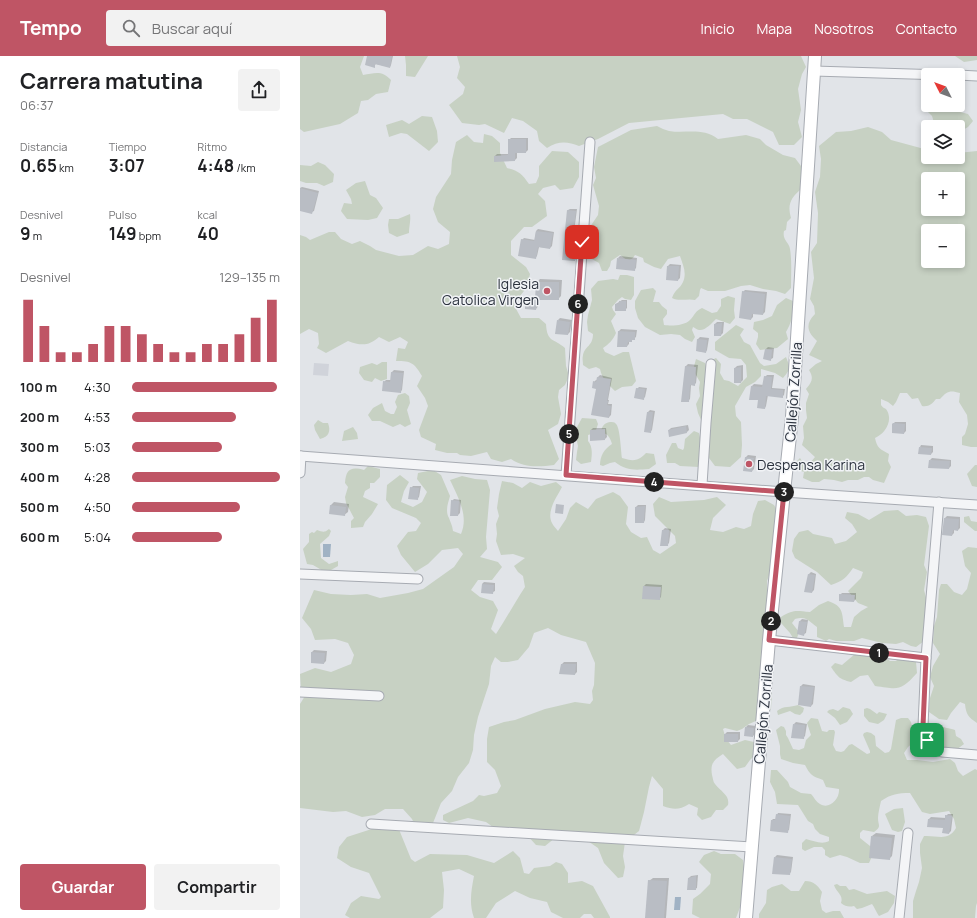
<!DOCTYPE html>
<html lang="es">
<head>
<meta charset="utf-8">
<style>
  :root { --surface:#fff; --page:#f2f2f2; --text:#202124; --muted:#757577; --accent:#bf5565 }
  body { margin:0; font-family:Manrope,sans-serif; background:var(--page); color:var(--text); height:100vh; display:flex; flex-direction:column; font-size:15px; white-space:nowrap }
  * { box-sizing:border-box; margin:0 }
  p { font-size:13px; color:var(--muted) }
  .icon { flex:none; width:22px; height:22px; fill:none; stroke:currentColor; stroke-width:2; stroke-linecap:round; stroke-linejoin:round }
  .map { position:relative; flex:1; overflow:hidden }
  .details { display:flex; flex-direction:column; background:var(--surface); width:300px }
  .details>* { flex:none }
  .needle { width:26px; rotate:312deg }
  .buttons { position:absolute; left:621px; top:12px; display:grid; gap:8px }
  .buttons a { display:grid; place-items:center; width:44px; height:44px; border-radius:4px; background:var(--surface); box-shadow:0 2px 6px #0003; font-size:20px }
  .pin { position:absolute; display:grid; place-items:center; width:34px; height:34px; color:#fff; margin:-17px; border-radius:8px; box-shadow:0 2px 6px #0006 }
  .km { position:absolute; width:20px; height:20px; margin:-10px; border-radius:50%; background:#222; color:#fff; font-size:11px; line-height:20px; text-align:center }
  .round { display:grid; place-items:center; flex:none; width:42px; height:42px; border-radius:4px; background:var(--page) }
  .headline { display:flex; align-items:center; justify-content:space-between; height:68px; padding:0 20px }
  h1 { font-size:22px; font-weight:700; line-height:30px }
  .stats { display:grid; grid-template-columns:repeat(3,1fr); gap:6px; height:68px; padding:4px 20px }
  .stats div { display:grid; align-content:center }
  .stats b { font-size:17px; font-weight:700 }
  .stats small { font-size:11px; font-weight:400 }
  .stats p { font-size:11px }
  .chart { height:112px; padding:8px 20px }
  .chart p { display:flex; justify-content:space-between }
  .chart svg { width:100%; height:72px; margin-top:4px; stroke:var(--accent); stroke-width:6 }
  .button { display:flex; gap:8px; margin-top:auto; padding:8px 20px }
  .button a { flex:1; height:46px; border-radius:4px; background:var(--accent); color:#fff; font-size:16px; font-weight:700; line-height:46px; text-align:center }
  .button a+a { background:var(--page); color:var(--text) }
  ul { padding:0 20px; list-style:none; font-size:13px }
  li { display:grid; grid-template-columns:64px 48px 1fr; align-items:center; height:30px }
  li i { height:10px; border-radius:5px; background:var(--accent) }
  header { display:flex; align-items:center; gap:24px; box-sizing:border-box; height:56px; padding:0 20px; background:var(--accent); color:#fff }
  header strong { font-size:19px }
  nav { display:flex; gap:22px; margin-inline-start:auto; font-size:14px }
  .search { width:280px; height:36px; background:var(--page); display:flex; align-items:center; gap:10px; box-sizing:border-box; padding:0 14px; border-radius:4px; color:var(--muted); font-size:15px }
  main { display:flex; flex:1; min-height:0 }
  .map>svg:first-child { display:block }
  .built { fill:#d0d3da }
  .green { fill:#c7d1c3; fill-rule:evenodd }
  .water { fill:#a0b2c4 }
  .shadow { fill:#0003 }
  .building { fill:#b9bdc4 }
  .lines { fill:none; stroke-linecap:round; stroke-linejoin:round }
  .street-casing { stroke:#a7abb2; stroke-width:11 }
  .secondary-casing { stroke:#a7abb2; stroke-width:14 }
  .street { stroke:#f4f5f7; stroke-width:9 }
  .secondary { stroke:#fff; stroke-width:12 }
  .route-casing { stroke:#fff; stroke-width:8 }
  .route { stroke:#bf5565; stroke-width:5 }
  .poi-dot { fill:#bf5565; stroke:#f1f3f6; stroke-width:1.5 }
  .labels { text-anchor:middle; dominant-baseline:central; stroke-width:3; stroke-linejoin:round; paint-order:stroke }
  .poi-label { font-size:14px; fill:#2b323e; stroke:#f1f3f6; text-anchor:end }
  .street-label { font-size:14px; fill:#2b323e; stroke:#f1f3f6 }
</style>
</head>
<body>
<header>
<strong>Tempo</strong>
<div class="search"><svg class="icon" aria-label="search" viewBox="0 0 24 24"><circle cx="10" cy="10" r="6"/><path d="M15 15l6 6"/></svg>Buscar aquí</div>
<nav><a>Inicio</a><a>Mapa</a><a>Nosotros</a><a>Contacto</a></nav>
</header>
<main>
<section class="details">
<div class="headline"><div><h1>Carrera matutina</h1><p>06:37</p></div><a class="round"><svg class="icon" aria-label="share" viewBox="0 0 24 24"><path d="M12 15V3M7 8l5-5 5 5M5 13v7h14v-7"/></svg></a></div>
<div class="stats">
<div><p>Distancia</p><b>0.65<small> km</small></b></div>
<div><p>Tiempo</p><b>3:07</b></div>
<div><p>Ritmo</p><b>4:48<small> /km</small></b></div>
</div>
<div class="stats">
<div><p>Desnivel</p><b>9<small> m</small></b></div>
<div><p>Pulso</p><b>149<small> bpm</small></b></div>
<div><p>kcal</p><b>40</b></div>
</div>
<div class="chart"><p><span>Desnivel</span>129–135 m</p>
<svg viewBox="0 0 160 44" preserveAspectRatio="none"><path d="M5 44V6M15 44V22M25 44V38M35 44V38M45 44V33M55 44V22M65 44V22M75 44V27M85 44V33M95 44V38M105 44V38M115 44V33M125 44V33M135 44V27M145 44V17M155 44V6"/></svg>
</div>
<ul>
<li><b>100 m</b>4:30<i style="width:98%"></i></li>
<li><b>200 m</b>4:53<i style="width:70%"></i></li>
<li><b>300 m</b>5:03<i style="width:61%"></i></li>
<li><b>400 m</b>4:28<i style="width:100%"></i></li>
<li><b>500 m</b>4:50<i style="width:73%"></i></li>
<li><b>600 m</b>5:04<i style="width:61%"></i></li>
</ul>
<div class="button"><a>Guardar</a><a>Compartir</a></div>
</section>
<div class="map">
<svg width="677" height="862" viewBox="0 0 677 862">
  <rect width="100%" height="100%" fill="#e1e4e8"/>
  <path class="built" d="M14 307 29 308 28 320 13 319Z"/>
  <g class="green">
    <path d="M0 0H64L60 11 63 19C75 17 82 14 91 24L88 36 76 38 68 44 61 45 58 57 40 68 4 76 0 73Z"/>
    <path d="M105 0H128L115 21 106 20V9Z"/>
    <path d="M157 0H501L506 11 502 18 498 33 501 54 498 66 502 81 494 89H479L473 76 447 63H433L423 58 329 67 298 83 279 90C267 85 258 85 247 92L239 85 237 75 223 65 212 62 204 77 185 68 179 69 162 67 149 49 163 38 165 31 157 22 160 11Z"/>
    <path d="M655 0H677V4L664 6Z"/>
    <path d="M628 34V49H658V37H661L663 47 660 56 668 58 673 65 668 71 658 77V71H636L635 70 632 60 624 52 621 42Z"/>
    <path d="M122 60 132 61 137 75 138 86 129 95 107 78 101 77 89 81 86 69 102 64 109 68Z"/>
    <path d="M357 70C361 72 365 74 369 75 386 78 402 71 418 83L446 79 460 83 466 89 483 99 495 102 501 110V133C491 142 487 148 491 162L487 166 486 174 484 175C482 184 489 186 490 193 492 205 491 219 491 232L485 238 476 235 463 233 450 229 441 230 425 235H408L401 232 400 234 399 240 395 244C387 242 380 246 372 242 375 233 380 233 383 226 387 217 383 209 380 200L368 203 361 213 354 211 344 206 343 202 335 199 333 202 328 205 320 199 311 205 310 210 307 215H302L299 207 290 202 291 189 290 171 298 159 299 150 293 129 296 122 294 111 298 91 331 74Z"/>
    <path d="M568 71 582 76 591 84 628 94V101H658V97L677 95V391H671L662 389V381L665 378 668 368 667 359 659 346 660 337C650 334 647 335 640 343H636C632 348 629 351 622 350L618 342 612 343 607 337H600L596 346 593 350 588 346 581 343V349C582 351 584 352 586 353 594 364 585 378 575 382 577 392 580 393 589 398L588 405 591 411 584 427 573 424 569 421H564L558 424H548L542 426 534 424 524 423 519 426H512L503 422 504 416 498 414 494 408 500 402 503 407H510L515 401 502 389 504 382 503 370 507 362 506 354V347L509 338 506 333C512 326 514 322 509 314L516 308 522 305 509 299 517 285C507 276 505 268 515 258L514 250 510 243 514 222 511 196 517 187 518 157 515 136 520 121 521 103 519 90 536 76 551 75ZM628 123H658V153H628ZM628 175H658V205H628Z"/>
    <path d="M184 78 192 80 200 87V97L207 112C219 115 222 118 229 128L236 127 239 120V110L252 95 268 96 279 106V121L273 132 260 134 255 129 243 132 238 138 245 145 247 160 232 171H224L211 185V199L226 211 230 218 227 231 217 244 215 251 221 262H239L246 268C247 287 254 282 265 292L266 310 269 320 265 329 259 334 258 341 261 358 258 368 248 374 259 403 254 409C239 411 224 412 211 403L202 406 191 403 187 396 171 400 160 399 157 397H147L135 394 136 388 121 381 119 374 128 350 125 342 117 330 122 320C114 307 112 305 96 305L98 292 105 293 108 286 100 281 89 286 79 281C69 290 61 290 48 285L26 297 17 292 19 288 18 277 9 273 0 278V179L6 181 10 184 29 176H35L41 183 52 188 60 185 70 190 76 194 99 200 113 199 128 190 138 193 149 188 150 176 138 166 133 153 136 141 151 118 152 104 156 86 167 79 174 86 183 87Z"/>
    <path d="M18 106 25 109 34 118 33 126 24 130 17 127H6L0 125V109L11 110Z"/>
    <path d="M65 125 70 139 76 142 83 152 77 162 68 164 47 163 41 155 44 147 52 148 51 143 46 134 56 127Z"/>
    <path d="M110 158C111 165 109 170 109 177L97 181 89 177 88 169 89 163H98Z"/>
    <path d="M320 219H327L334 221V239L331 244 325 243 322 241 318 244 312 251 313 254 316 258 311 265 316 277C313 284 309 288 303 292L305 296 314 300 323 296H329L336 325 332 330 322 331 315 335C308 328 302 323 300 313L296 311 289 313 283 309C283 306 282 302 283 299 285 290 293 290 293 278L288 275 287 266 288 259 292 244 291 233 298 225 313 223 318 224Z"/>
    <path d="M353 232 356 235 353 246H359L362 250 367 254V258L363 263 364 269C371 270 384 270 390 264 395 259 395 255 402 252L412 257 417 256 421 250V243L428 240 435 242 434 254 435 262 430 268 416 263C412 267 405 275 399 274 397 274 394 271 393 271L392 274 395 281 392 286 385 283 380 279 371 278 360 279 345 271 338 262 335 252V245L341 234Z"/>
    <path d="M486 242 493 245C494 256 492 266 486 276L488 283 477 292 460 294 456 288 458 281V277L453 273 454 266 463 264 472 260 477 249Z"/>
    <path d="M436 269 444 273 440 279 444 286 450 289 456 300 460 307 464 310 476 308 486 301C490 311 491 313 483 322L475 317 461 313V320L455 326 446 331 435 350 436 360 441 366 442 389 441 401 430 411 415 410 409 402 406 390 402 366 398 357 396 348 400 340 399 332 400 326 393 314 396 303 405 307 408 318V306L416 302 421 308 420 317 424 324 429 325 438 330 447 321 446 309 441 303 429 302 415 294V286Z"/>
    <path d="M82 306H87V323L81 325 75 322 72 326 64 324 59 317 60 311 72 307 77 309Z"/>
    <path d="M105 337 109 340 110 347 107 354 111 368 105 371 100 368 93 371 80 365H72L68 359 73 352 82 347 85 355 91 358H94L97 351 95 346 98 339Z"/>
    <path d="M282 362 296 363 298 368 295 377 288 379V385C293 391 292 399 291 406L281 408 276 404 277 396 278 390 276 381 277 371Z"/>
    <path d="M18 364 23 367H28C31 375 29 381 20 383L15 374 14 369Z"/>
    <path d="M310 366C312 366 315 366 316 368 320 371 321 395 322 402 332 405 338 406 346 397L354 398 356 408 349 413C335 414 326 415 315 406L310 407 303 410 300 409C300 400 304 393 312 388 310 381 308 378 301 376 302 370 304 367 310 366Z"/>
    <path d="M53 371 57 377 58 383 42 385 44 375Z"/>
    <path d="M394 375 399 377 402 391 399 411 380 410 375 407H367L366 399 372 387H376L378 392 383 394 384 392 385 383Z"/>
    <path d="M675 409H677V431L672 430 667 418Z"/>
    <path d="M68 410 80 413V421L74 427H70V432L65 435 63 441 78 448 72 458 65 466 63 471 51 472V465L54 462 46 447 45 441 48 431 45 427C46 414 50 410 64 414Z"/>
    <path d="M133 414 141 419 150 440C148 447 145 455 149 462 151 468 152 468 153 475L161 478C169 460 158 441 150 424L162 420 175 423 187 424 190 434 186 481 187 493 180 501 198 506 202 511 192 524H178L171 534 180 541 193 545 198 554 191 573 196 578C206 563 215 546 225 531L223 520 218 516 214 510 225 502 213 498 201 499 196 485 197 478 196 468 199 460 197 452 199 438 202 425 213 427 222 432 230 426 241 430 256 426 262 431C257 441 246 455 252 467 253 470 256 472 258 475L266 463 270 452 276 446 288 453 296 443 313 436 320 440 328 451 326 468 331 476 341 482 347 481 353 494 360 498 376 487 375 480 355 460 353 448 359 441 371 446 404 444 417 441 426 449 413 462 410 474 423 476 436 471 444 473 451 470 453 458 458 445 465 444 474 449 478 456 476 484 472 499V511L467 525V564L463 620 472 635 471 653 468 657 458 664 449 668 442 673 437 675 425 672 423 673 426 683 431 689 445 684 454 686 456 698 450 704 445 711 437 713 423 698C414 704 410 707 412 719 413 722 413 726 415 728 421 736 430 739 428 749L423 754H416L411 761 402 764 397 759 398 752 389 748C379 754 374 754 363 750V733L352 720 349 731 344 756 339 775 325 786 323 800 325 811 323 821 318 822 304 807 298 792 279 779 260 778 245 790 236 789 225 777 204 779 186 766 168 762 149 767 143 764V759L173 745 179 739 184 740 197 737 201 730 195 714 187 706V683L189 671 204 666 215 664 245 653 275 646 290 648 293 644 292 635 294 629 295 607 286 586 261 579 248 572 234 577 229 591 218 604 208 606H201L195 601 191 610 189 628 178 661 174 679 173 694 169 707 158 721 152 735 141 747 133 767 117 774 112 763 103 753H85L75 759 62 761 46 755 33 756 0 752V648L5 640 1 634 0 618 15 612 31 616 51 608 54 599 48 587 35 583 15 584 11 573 2 562 14 534 31 538 51 539 67 538 80 542 108 537 123 533 154 511 163 498 158 492 142 494 128 508 115 516 101 499 97 490 108 476 116 475 121 467 116 462 92 452 86 444 87 429 100 419 109 426 104 435 101 446 113 451 122 446 127 436 117 423 118 417Z"/>
    <path d="M598 454 606 460 617 459 626 461 629 470 624 509 627 516 624 534 629 553 628 582 616 591 611 590 603 586 596 588 582 587 562 582 554 585H536L529 583 526 585 517 581V571C507 564 507 560 495 563L492 567 499 576 497 582H493L490 577 481 567V561C494 553 496 555 510 556L519 549 528 545C543 550 542 556 544 571H551L554 561 561 555 568 551 558 547 548 535 561 522 563 516 553 512C546 522 543 525 531 529L517 516 495 502 492 495 494 483 499 476 508 474 513 478 532 482 535 488 546 485 557 476 552 468 545 462 547 456 558 458 569 464 584 455Z"/>
    <path d="M669 460 671 465 677 466V475H675L664 466V461Z"/>
    <path d="M29 473 31 475 29 480 20 488 21 502 29 508 38 505V510L31 514 25 516 13 509 7 508 3 493 9 486V478L12 476 14 477 17 474C23 476 24 477 29 473Z"/>
    <path d="M668 491 677 492V667C668 661 666 658 665 648L660 646 651 657 647 664 639 663 629 656 630 642 634 630 630 621 633 610 640 598 633 587 634 570 637 561 639 534 641 528H647L654 536 662 539 667 533 671 517 665 510 662 495Z"/>
    <path d="M555 598 585 601 590 605H596L601 600H609L616 606 617 617C600 636 598 633 575 630L568 619 560 620 551 626C539 623 538 621 531 611L535 607 542 609Z"/>
    <path d="M498 649 504 652 503 656 500 659 495 658 490 655 478 659 477 655C484 649 490 652 498 649Z"/>
    <path d="M543 651 550 653 553 658 547 666 540 669 535 662 527 656 529 654 533 653 538 655Z"/>
    <path d="M567 652 570 653 577 658 579 656 587 658 584 664 578 668 569 666 564 660V653Z"/>
    <path d="M511 662 518 663 522 675 527 676 529 674H534L535 676 533 689 536 695 541 696 544 695 549 689 552 688 567 698 570 697V695L563 679 564 677 567 676 571 677 575 680 576 690 585 697 589 696 591 693 596 664 601 662H608L611 666 615 685 608 691 604 697 607 704H617L633 706 650 703 655 707 658 715 663 720 675 713 677 714V847L676 850 675 862H613V845L616 835 619 826 622 812 620 797V788L624 780C637 779 648 786 656 772L654 763 649 755 630 758 622 756 610 737C598 737 591 738 581 745 580 750 578 757 578 762 578 770 582 770 574 776L563 774 560 777V782L570 790 573 798 569 807H560L547 801 540 799 530 802 525 799V794L522 791H514L505 795 502 793V787L506 783C514 785 522 789 529 785V781L520 778 515 773 513 768 508 765 498 749 477 748 475 736 470 726 471 714H477L488 726 490 731 501 737 511 738C514 741 516 746 520 748 529 754 540 743 539 733L526 731 523 724C512 720 510 719 505 709L493 707 481 703 480 698V690L476 674 481 670 484 671 486 675V679L488 682 493 693 499 694 504 692 506 684 511 679 507 667Z"/>
    <path d="M638 669C644 672 649 672 655 674L656 680 661 683 664 688 656 694 645 692 637 686 630 678V671Z"/>
    <path d="M603 752 605 766 602 775 598 776 592 774 585 758 594 753Z"/>
    <path d="M81 770 98 771 111 803 115 806 130 798 167 799 194 807 213 795 220 802 224 817 229 818 234 812 250 810 256 806 262 808 268 817V827L282 825 293 830 310 861V862H294L291 858H284L280 862H263L251 856 247 846 230 842 215 835 196 847 186 862H174C169 848 171 835 174 820L159 813 142 816 144 834 143 852 130 862H50L45 859 51 847 61 840 79 843 81 841 69 817 51 811 37 802 39 791 47 781Z"/>
    <path d="M414 795 421 798H435L443 804 444 812 442 846 436 862H400L392 858 393 843 400 838 410 828 411 818 399 806 404 799Z"/>
    <path d="M505 825C514 825 517 829 522 836L520 845 522 854 526 857 533 855H540L544 862H459V858L466 847 467 834 472 831 482 828 491 835H499Z"/>
    <path d="M537 828 540 830H546L549 834 554 833 567 838 587 835 595 840 594 847 588 856 579 860C576 856 575 852 572 848L562 852 557 853 554 850C549 851 546 851 541 847 544 839 536 836 534 829Z"/>
  </g>
  <g class="water">
    <path d="M23 488H31L30 501H23Z"/>
    <path d="M375 841H381L380 854H374Z"/>
  </g>
  <g class="shadow">
    <path d="M68 0H93L91 9 90 11 76 8 74 10Z"/>
    <path d="M211 82H228V94L226 96H217V102L215 104 195 100 197 98H209V84Z"/>
    <path d="M2 131 19 135 14 155 12 156 0 154V132Z"/>
    <path d="M270 153H277L273 184 278 185 277 202 275 204 263 203 268 154Z"/>
    <path d="M238 173 254 176 252 190 250 192 239 191 237 200 235 202 222 184 224 182 235 184 236 175Z"/>
    <path d="M320 200 337 202 336 212 334 214 318 202Z"/>
    <path d="M370 208 381 209 380 222 378 224 368 210Z"/>
    <path d="M240 223 262 224 261 240 258 243H239V249L236 253 226 244 230 241H236L237 226Z"/>
    <path d="M445 234 467 236 465 256 463 258 453 257V261L451 263 443 236Z"/>
    <path d="M322 244H327V252L325 254 316 248Z"/>
    <path d="M260 262 272 264 270 276 268 278 258 264Z"/>
    <path d="M417 266H424L423 277 421 279H415V268Z"/>
    <path d="M321 273 337 274 336 281 331 285H329V288L327 290H318L319 275Z"/>
    <path d="M400 281 409 282 407 294 406 296 397 295 398 283Z"/>
    <path d="M468 291 474 292 473 302 471 303 466 293Z"/>
    <path d="M388 308 398 309 396 327 394 329H391L390 343 388 345 384 333 386 310Z"/>
    <path d="M443 309V324L441 326 435 312 437 310Z"/>
    <path d="M94 314 104 315 102 334 100 336 84 326 86 324H91L92 316Z"/>
    <path d="M300 319 312 322 308 344H309L308 348H312L311 359 309 361 294 326 296 324H297L298 321Z"/>
    <path d="M467 319H474L472 332 485 333 484 339 482 341 468 339 466 350 465 352 452 330 454 328 464 329 465 321Z"/>
    <path d="M339 331 347 332 345 341 343 343 337 333Z"/>
    <path d="M350 354 355 355 352 374 350 376 348 356Z"/>
    <path d="M595 366H606V375L604 377 593 368Z"/>
    <path d="M388 369 389 374 387 376 369 374 371 372Z"/>
    <path d="M293 372H306L307 381 305 383 291 374Z"/>
    <path d="M621 389 633 390V396L631 398 620 391Z"/>
    <path d="M448 399 456 400 454 413 452 415 444 414 446 401Z"/>
    <path d="M632 402 651 404V410L649 412 630 404Z"/>
    <path d="M113 430H121L119 441 117 443 111 432Z"/>
    <path d="M154 443 161 444 160 457 158 459 152 445Z"/>
    <path d="M34 446 49 448 48 456 44 459 30 457 31 449Z"/>
    <path d="M338 449H346L345 464 344 466 336 451Z"/>
    <path d="M647 460 660 461V472L658 474H654V477L652 479H643L645 462Z"/>
    <path d="M365 472 371 473 369 487 367 489 363 474Z"/>
    <path d="M511 516 516 518 514 534 512 536 509 518Z"/>
    <path d="M184 526 195 527V535L193 536 182 528Z"/>
    <path d="M346 528 362 529 361 541 359 543 344 530Z"/>
    <path d="M542 537H556V543L554 545 540 539Z"/>
    <path d="M502 563 508 564 506 577 504 578H498L500 565Z"/>
    <path d="M14 594 27 595 26 605 24 607 12 606V596Z"/>
    <path d="M264 606H277V616L275 618 262 608Z"/>
    <path d="M503 628 515 630 513 648 511 650 501 630Z"/>
    <path d="M496 666 507 668 505 680 503 682 494 668Z"/>
    <path d="M448 669 456 670 455 678 453 680 446 671Z"/>
    <path d="M427 676H440V683L438 685 425 678Z"/>
    <path d="M478 757 491 758 489 774 487 775 472 764 473 763H476L477 759Z"/>
    <path d="M648 758H653L651 775 649 777 644 771 628 770 629 763 631 761 646 762V760Z"/>
    <path d="M576 777 595 779 592 800 589 803 572 780Z"/>
    <path d="M477 799 493 801 491 816 489 818 475 801Z"/>
    <path d="M398 819 397 832 395 833 389 822 391 820Z"/>
    <path d="M353 822H369L366 862H346L349 825Z"/>
  </g>
  <g class="building">
    <path d="M67 0H92L90 12 75 8V12L65 9Z"/>
    <path d="M208 83H226V97H215V105L194 106V100L208 99Z"/>
    <path d="M0 132 18 137 12 158 0 155Z"/>
    <path d="M267 154 276 155 272 186H277L275 205 262 204Z"/>
    <path d="M236 175 253 177 250 193 238 191 236 203 218 200 221 183 234 185Z"/>
    <path d="M317 202 336 204 335 215 316 213Z"/>
    <path d="M367 210H379L378 225 366 224Z"/>
    <path d="M236 226H259V244H235Z"/>
    <path d="M442 235 465 238 463 259 452 258 451 264 439 262Z"/>
    <path d="M225 244H237L236 254 225 253Z"/>
    <path d="M319 245H326V255H315V248L319 247Z"/>
    <path d="M257 264 270 266 268 279 255 278Z"/>
    <path d="M422 267 421 280H414V268Z"/>
    <path d="M318 275 335 276V284H332V286H328L327 291H317Z"/>
    <path d="M397 283 407 284 406 297 396 295Z"/>
    <path d="M465 293 472 294 471 305 463 303Z"/>
    <path d="M385 310 396 311 395 330 390 329 389 346H381Z"/>
    <path d="M441 311V327H434V312Z"/>
    <path d="M91 316 103 317 101 337 82 335 83 325 90 326Z"/>
    <path d="M464 320 472 321 471 333 483 334V342L466 340 465 353 457 352 458 344H449L451 330 462 331Z"/>
    <path d="M297 321 311 323 307 345H308L307 349 311 350 309 362 291 359 296 333 292 332 293 325 296 326Z"/>
    <path d="M336 332 345 333 344 344 334 342Z"/>
    <path d="M347 356H353L351 377 344 376Z"/>
    <path d="M593 367 605 368 604 378 592 377V368Z"/>
    <path d="M386 370 387 377 369 381 368 374Z"/>
    <path d="M305 373V384L290 385V374Z"/>
    <path d="M619 391 632 392 631 399 618 398Z"/>
    <path d="M445 401 454 402 452 416 443 415Z"/>
    <path d="M629 404 650 405 649 413 628 412Z"/>
    <path d="M110 431 119 432 118 444 108 443Z"/>
    <path d="M151 444 159 445 158 460H150Z"/>
    <path d="M256 448 264 449 263 458 255 457Z"/>
    <path d="M30 449 46 451 45 460 29 458Z"/>
    <path d="M345 450 344 467H335V451Z"/>
    <path d="M644 462 659 463 658 475 653 474 652 480 642 479Z"/>
    <path d="M362 474H369L368 490H360Z"/>
    <path d="M508 518 515 519 512 537 504 536Z"/>
    <path d="M182 528 194 529 193 538 181 537Z"/>
    <path d="M343 530 361 531 360 544 342 543Z"/>
    <path d="M539 538 555 539 554 546 539 545Z"/>
    <path d="M499 565 507 566 504 580 497 578Z"/>
    <path d="M11 596 25 597 24 608 11 607Z"/>
    <path d="M261 608H276L275 619 259 618Z"/>
    <path d="M500 630 514 631 511 651 498 649Z"/>
    <path d="M493 668 505 669 504 683 491 682Z"/>
    <path d="M445 671 454 672 453 681 444 680Z"/>
    <rect x="424" y="678" width="14" height="8"/>
    <path d="M476 758 490 760 488 777 470 775 471 764H475Z"/>
    <path d="M645 759 652 760 649 778 642 777 643 772 627 771 628 763 645 764Z"/>
    <path d="M571 780 592 782 590 804 569 802Z"/>
    <path d="M474 801 492 803 490 819 472 818Z"/>
    <path d="M396 820V834H387L388 822Z"/>
    <path d="M348 824 367 825 364 862H345Z"/>
  </g>
  <g class="lines">
    <defs>
      <g id="street">
        <path d="M514 15 643 19"/>
        <path d="M658 19 677 20"/>
        <path d="M0 400 484 436 677 449"/>
        <path d="M0 417 1 400"/>
        <path d="M266 419 290 86"/>
        <path d="M402 429 406 367 411 308"/>
        <path d="M639 446 626 602 623 670 627 684 642 696 677 699"/>
        <path d="M0 518 118 523"/>
        <path d="M469 584 626 602"/>
        <path d="M0 636 79 640"/>
        <path d="M71 768 452 791"/>
        <path d="M599 862 608 777"/>
      </g>
      <path id="secondary" d="M446 862 469 584 484 436 492 361 515 0"/>
    </defs>
    <use href="#street" class="street-casing"/>
    <use href="#secondary" class="secondary-casing"/>
    <use href="#street" class="street"/>
    <use href="#secondary" class="secondary"/>
  </g>
  <g class="lines">
    <defs>
      <path id="route" d="M282 186 266 419 484 436 469 584 626 602 623 670 627 684"/>
    </defs>
    <use href="#route" class="route-casing"/>
    <use href="#route" class="route"/>
  </g>
  <g class="poi-dot">
    <circle cx="247" cy="235" r="4"/>
    <circle cx="449" cy="408" r="4"/>
  </g>
  <g class="labels">
    <g class="poi-label">
      <text x="239" y="227">Iglesia<tspan x="239" dy="16">Catolica Virgen</tspan></text>
      <text x="457" y="408" text-anchor="start">Despensa Karina</text>
    </g>
    <g class="street-label">
      <text transform="translate(493 336) rotate(-86)">Callejón Zorrilla</text>
      <text transform="translate(463 658) rotate(-85)">Callejón Zorrilla</text>
    </g>
  </g>
</svg>
<div class="buttons">
<a><svg class="needle" viewBox="-14 -14 28 28"><path d="M0-13l5 13h-10z" fill="#e53935"/><path d="M0 13l5-13h-10z" fill="#757577"/></svg></a>
<a><svg class="icon" aria-label="layers" viewBox="0 0 24 24"><path d="M12 4l9 5-9 5-9-5zM3 14l9 5 9-5"/></svg></a>
<a>+</a>
<a>−</a>
</div>
<div class="pin" style="left:627px;top:684px;background:#1e9e55"><svg class="icon" aria-label="arrive" viewBox="0 0 24 24"><path d="M6 21V4h12l-3 4 3 4H6"/></svg></div>
<div class="pin" style="left:282px;top:186px;background:#d93025"><svg class="icon" aria-label="check" viewBox="0 0 24 24"><path d="M5 12l5 5 9-10"/></svg></div>
<b class="km" style="left:579px;top:597px">1</b>
<b class="km" style="left:471px;top:565px">2</b>
<b class="km" style="left:484px;top:436px">3</b>
<b class="km" style="left:354px;top:426px">4</b>
<b class="km" style="left:269px;top:378px">5</b>
<b class="km" style="left:278px;top:248px">6</b>
</div>
</main>
</body>
</html>
